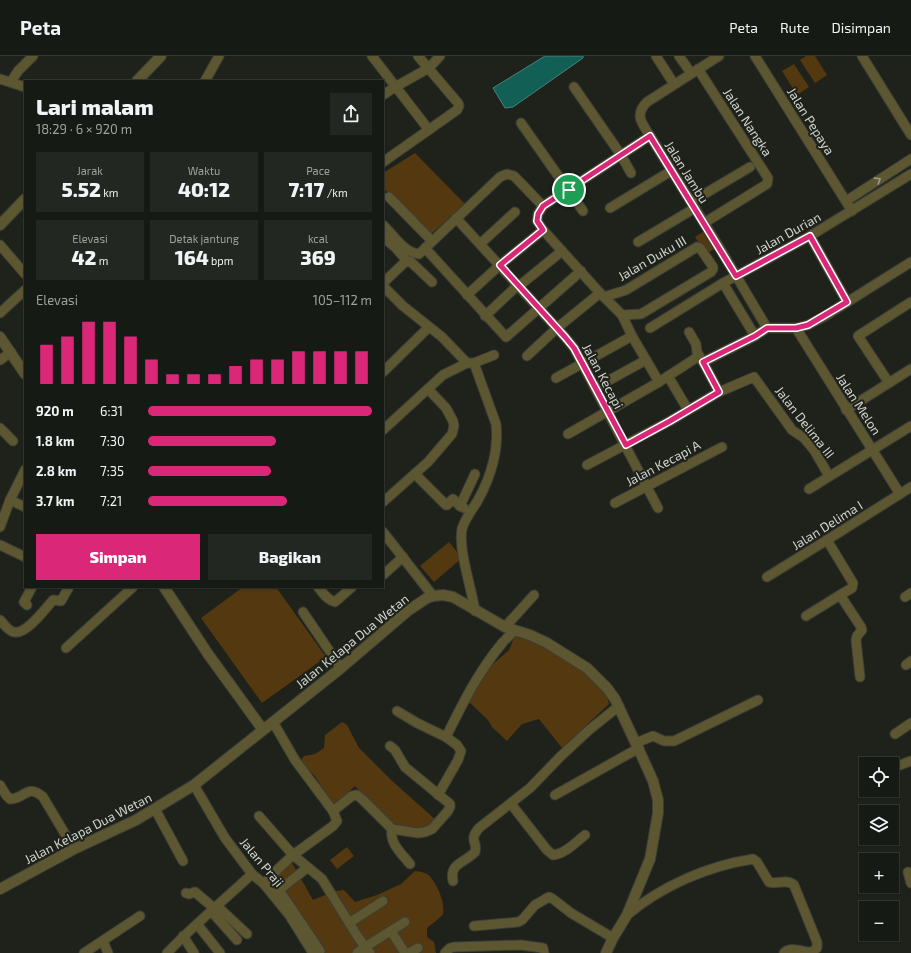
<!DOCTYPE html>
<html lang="id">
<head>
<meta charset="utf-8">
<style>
  :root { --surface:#161a14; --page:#232722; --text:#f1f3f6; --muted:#9ea1a0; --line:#353834; --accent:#db2777 }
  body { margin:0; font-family:"Exo 2",sans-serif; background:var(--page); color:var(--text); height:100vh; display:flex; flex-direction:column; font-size:15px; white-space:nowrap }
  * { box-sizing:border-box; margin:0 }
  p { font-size:13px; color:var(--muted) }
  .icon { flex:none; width:22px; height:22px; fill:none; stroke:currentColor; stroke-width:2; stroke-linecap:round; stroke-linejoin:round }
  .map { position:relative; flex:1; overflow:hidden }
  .drawer { position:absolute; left:24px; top:24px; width:360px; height:508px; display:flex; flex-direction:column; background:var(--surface); border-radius:0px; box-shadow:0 1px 3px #0004,0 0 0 1px var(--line) }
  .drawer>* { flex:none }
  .controls { position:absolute; left:859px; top:701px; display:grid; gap:8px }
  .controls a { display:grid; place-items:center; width:40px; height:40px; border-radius:0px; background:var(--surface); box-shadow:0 1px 3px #0004,0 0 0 1px var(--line); font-size:20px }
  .pin { position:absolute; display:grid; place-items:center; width:34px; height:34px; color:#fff; margin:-17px; border:2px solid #fff; border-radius:50%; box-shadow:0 1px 4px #0007 }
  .round { display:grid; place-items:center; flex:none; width:42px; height:42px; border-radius:0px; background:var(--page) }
  .overview { display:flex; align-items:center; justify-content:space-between; height:68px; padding:0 12px }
  h1 { font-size:22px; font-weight:800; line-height:30px }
  .metrics { display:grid; grid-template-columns:repeat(3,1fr); gap:6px; height:68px; padding:4px 12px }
  .metrics div { display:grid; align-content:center; border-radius:0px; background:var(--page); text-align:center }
  .metrics b { font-size:20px; font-weight:800 }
  .metrics small { font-size:11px; font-weight:400 }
  .metrics p { font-size:11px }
  .chart { height:112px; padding:8px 12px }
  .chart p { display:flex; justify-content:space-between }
  .chart svg { width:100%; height:72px; margin-top:4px; stroke:var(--accent); stroke-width:6 }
  .button { display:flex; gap:8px; margin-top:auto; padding:8px 12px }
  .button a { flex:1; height:46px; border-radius:0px; background:var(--accent); color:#fff; font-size:16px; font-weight:800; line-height:46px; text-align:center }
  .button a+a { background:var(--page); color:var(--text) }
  ul { padding:0 12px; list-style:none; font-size:13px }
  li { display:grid; grid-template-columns:64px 48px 1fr; align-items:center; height:30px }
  li i { height:10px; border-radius:5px; background:var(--accent) }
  header { display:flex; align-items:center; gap:24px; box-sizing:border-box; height:56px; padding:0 20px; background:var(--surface); border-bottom:1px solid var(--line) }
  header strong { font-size:19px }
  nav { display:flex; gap:22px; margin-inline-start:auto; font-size:14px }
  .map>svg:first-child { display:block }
  .green { fill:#543810 }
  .water { fill:#125f55; stroke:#4b8279 }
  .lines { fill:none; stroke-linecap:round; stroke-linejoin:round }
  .minor-casing { stroke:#3b3e37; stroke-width:11 }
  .tertiary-casing { stroke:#3b3e37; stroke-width:12 }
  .minor { stroke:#5c5631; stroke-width:9 }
  .tertiary { stroke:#5c5631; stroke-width:10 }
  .oneway { stroke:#9c9b87 }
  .route-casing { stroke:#fff; stroke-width:8 }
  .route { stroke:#db2777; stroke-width:5 }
  .labels { text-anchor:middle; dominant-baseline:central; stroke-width:4; stroke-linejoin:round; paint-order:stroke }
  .street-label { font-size:13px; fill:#d1d3ce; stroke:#1e221a }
</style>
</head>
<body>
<header>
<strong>Peta</strong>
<nav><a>Peta</a><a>Rute</a><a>Disimpan</a></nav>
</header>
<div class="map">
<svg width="911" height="897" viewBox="0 0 911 897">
  <rect width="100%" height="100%" fill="#1e221a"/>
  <g class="green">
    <path d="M806 0H815L827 19 815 27 800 4Z"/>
    <path d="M794 8 809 31 797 39 782 15Z"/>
    <path d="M415 97 465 148 430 179 383 132V117Z"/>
    <path d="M706 174 716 192 706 198 695 181Z"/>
    <path d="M449 486 462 502 434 526 420 510Z"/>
    <path d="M243 531H276L326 601 262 647 201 562Z"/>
    <path d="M517 574 578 612 606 636 609 648 562 692 539 663 522 668 507 685 492 671 488 664 468 645 492 609 509 594Z"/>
    <path d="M342 666 347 669 359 692 390 723 437 765 425 774 392 769 355 730 335 749C327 740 321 729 314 719 311 715 303 711 299 707L304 700 315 698 324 692 325 679Z"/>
    <path d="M347 791 354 800 337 813 330 804Z"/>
    <path d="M292 807 313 844 335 835 344 834 355 846 377 839 401 828 415 815C419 815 423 816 427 818 436 824 446 848 443 858 440 863 431 868 427 872V881L434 886 436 897H315L282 845 271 824 285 811Z"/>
  </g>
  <path class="water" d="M545 0H583V2L513 51 505 52 493 32Z"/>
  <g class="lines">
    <defs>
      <g id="minor">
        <path d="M372 0 429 74"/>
        <path d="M656 0 674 28"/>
        <path d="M679 0 691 17"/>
        <path d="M719 0 647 46C634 59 642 67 650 80L722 196 767 272"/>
        <path d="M755 0 852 155"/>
        <path d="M862 0 911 79"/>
        <path d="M698 13 768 122 767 128 704 167"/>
        <path d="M0 23 25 31"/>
        <path d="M205 25 219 0"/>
        <path d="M11 26 18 15 33 0"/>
        <path d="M574 31 621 99 631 117"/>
        <path d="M383 39 395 31 429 12 440 0"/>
        <path d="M521 67 583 155"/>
        <path d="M383 106 457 54 459 50 458 47 418 0"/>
        <path d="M389 141 432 185"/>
        <path d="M846 145 911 103"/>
        <path d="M691 146 750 111"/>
        <path d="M543 150 538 158 537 165 543 174 600 237 622 259 632 280 556 322"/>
        <path d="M610 152 671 115"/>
        <path d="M456 162 565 281 574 292 658 452"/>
        <path d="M383 169C394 179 403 196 419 198L500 121 507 118 514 120 543 150 650 80"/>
        <path d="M810 180 847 246"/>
        <path d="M383 181 395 191 408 206"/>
        <path d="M638 186 695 152"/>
        <path d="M480 188 515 156"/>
        <path d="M0 189 25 218"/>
        <path d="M425 192 506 281 581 215"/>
        <path d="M383 227 405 206 410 205 432 226"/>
        <path d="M723 227 755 280"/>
        <path d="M383 230 403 250 442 281 467 307"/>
        <path d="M519 230 562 195"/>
        <path d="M467 239 500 209 543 174"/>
        <path d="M604 241 626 234 697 191 700 192 713 211V213L711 216 641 258 622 259"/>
        <path d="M0 257 25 234"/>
        <path d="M485 260 518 229"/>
        <path d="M650 272 723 227 810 180 911 118"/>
        <path d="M796 272 900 438"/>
        <path d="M689 276 696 288 697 296 702 305"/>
        <path d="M632 280 659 326"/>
        <path d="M527 300 557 272 600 237"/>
        <path d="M0 304 11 296"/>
        <path d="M474 307 496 368C499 393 491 421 478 444 473 453 465 462 462 473 458 494 472 533 475 555"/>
        <path d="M383 316 429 271"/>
        <path d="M668 320 688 354"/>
        <path d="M889 327 858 280 911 246"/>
        <path d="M595 332 646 304"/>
        <path d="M719 336 703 306 755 280 767 272H796L808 269 825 260 911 206"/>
        <path d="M846 354 911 313"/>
        <path d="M0 372 13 385"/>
        <path d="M383 374 443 319 467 307H474L494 299"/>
        <path d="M568 378 659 326 699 300"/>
        <path d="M587 409 670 365 719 336 754 321 792 374 804 382 814 394 829 420"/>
        <path d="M415 418 446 449H447L453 443 460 450"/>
        <path d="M809 433 911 370"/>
        <path d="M10 444 25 451"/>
        <path d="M383 446 428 406 452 378 454 370 453 365 446 352 428 333"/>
        <path d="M615 447 722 391"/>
        <path d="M464 452 460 450 475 418"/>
        <path d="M0 471 10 444 25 414"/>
        <path d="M383 476 433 540"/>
        <path d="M827 484 853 527 852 532 840 539 861 571 862 574 857 580 856 584 860 621"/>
        <path d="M0 489 25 501"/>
        <path d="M383 519 403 501"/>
        <path d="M767 521 827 484 911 431"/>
        <path d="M318 531C323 537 327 544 335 546L352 531"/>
        <path d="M905 541 911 537"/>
        <path d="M27 549 24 546 32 531"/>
        <path d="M303 556 341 612"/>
        <path d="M806 560 840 539"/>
        <path d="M0 564C4 568 8 575 14 576 26 579 46 552 53 544L61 545 69 531"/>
        <path d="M505 571 534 539"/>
        <path d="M506 583 514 575"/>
        <path d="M66 592 133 531"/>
        <path d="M906 609 911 605"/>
        <path d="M397 655 417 667 446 681"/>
        <path d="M895 678 911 667"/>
        <path d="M636 687 653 680 664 685H674L758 644"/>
        <path d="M892 712 911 705"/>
        <path d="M0 729 6 739 10 743C25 743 27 727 43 741L74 793"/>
        <path d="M194 729 225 782 252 818 264 828 290 860 313 897"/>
        <path d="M438 739 458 704 461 695 457 689 446 681C463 647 478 616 503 586"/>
        <path d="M555 739 639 692"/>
        <path d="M511 748 547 794 553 799C565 798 576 786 585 779"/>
        <path d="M155 753 183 805"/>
        <path d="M333 755 352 740 357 739 362 743 392 773 418 777 425 776 432 773 448 755 450 751V748L405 711 395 694 390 690"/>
        <path d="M259 760 293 799 333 770 337 765 333 755 295 704 273 666"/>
        <path d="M392 773C389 787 402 798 410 808"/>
        <path d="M307 812 279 834 320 895"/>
        <path d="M908 816 911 827"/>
        <path d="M453 825C449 807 465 807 475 796 478 785 468 785 479 772L530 732 561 700 589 674 619 650"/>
        <path d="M264 828 278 813 293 799 322 823 356 878 365 891 357 897"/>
        <path d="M186 837 189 838 195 836 215 853"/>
        <path d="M218 851 247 878"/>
        <path d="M212 856 237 884"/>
        <path d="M627 859C662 830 707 810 753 803L757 806 769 826C777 829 787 822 794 829L817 886V892L812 896C804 897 790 889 784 897"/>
        <path d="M349 867 383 845"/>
        <path d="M197 868 220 897"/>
        <path d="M474 870 518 866 522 864 535 849 549 841 553 843 571 857 613 882"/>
        <path d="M391 875 405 897"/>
        <path d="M183 880 194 897"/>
        <path d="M103 885 108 897"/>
        <path d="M84 897 140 860"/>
        <path d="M167 897C194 869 224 844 252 818"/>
        <path d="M370 897 365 891 405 866"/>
        <path d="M409 897 418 892"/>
        <path d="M445 897 450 892 454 891 521 889 543 892 544 897"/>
      </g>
      <g id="tertiary">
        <path d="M137 25 161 0"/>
        <path d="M0 169 25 143"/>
        <path d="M0 281 25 318"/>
        <path d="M164 531 208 598 263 674"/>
        <path d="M0 833 74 793 136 764 194 729 341 612 409 554 427 542 433 540 443 539 453 541 505 571 530 579 547 587 587 612 607 632 615 643 644 705 653 725 658 744V757L650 803 627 859 613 882 606 897"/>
      </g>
    </defs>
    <use href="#minor" class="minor-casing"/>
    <use href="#tertiary" class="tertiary-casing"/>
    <use href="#minor" class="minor"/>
    <use href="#tertiary" class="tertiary"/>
  </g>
  <defs><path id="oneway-chevron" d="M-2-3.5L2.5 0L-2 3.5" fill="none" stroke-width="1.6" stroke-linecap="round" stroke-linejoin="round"/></defs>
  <use class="oneway" href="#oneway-chevron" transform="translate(878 124) rotate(-32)"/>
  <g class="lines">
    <defs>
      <path id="route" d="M650 80 736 220 810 180 847 246 808 269 796 272H767L755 280 703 306 719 336 670 365 626 389 574 292 565 281 500 209 543 174 537 165 538 158 543 150Z"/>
    </defs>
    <use href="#route" class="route-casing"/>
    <use href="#route" class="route"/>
  </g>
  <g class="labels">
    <g class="street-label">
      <text transform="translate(811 65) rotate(58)">Jalan Pepaya</text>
      <text transform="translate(748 66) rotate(57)">Jalan Nangka</text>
      <text transform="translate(687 116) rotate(58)">Jalan Jambu</text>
      <text transform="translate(788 177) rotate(-29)">Jalan Durian</text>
      <text transform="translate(652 202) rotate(-30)">Jalan Duku III</text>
      <text transform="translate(603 320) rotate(62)">Jalan Kecapi</text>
      <text transform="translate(859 348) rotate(57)">Jalan Melon</text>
      <text transform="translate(805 366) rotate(52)">Jalan Delima III</text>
      <text transform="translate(663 407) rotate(-28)">Jalan Kecapi A</text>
      <text transform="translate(827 469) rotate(-32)">Jalan Delima I</text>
      <text transform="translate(352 585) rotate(-39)">Jalan Kelapa Dua Wetan</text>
      <text transform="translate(88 772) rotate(-27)">Jalan Kelapa Dua Wetan</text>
      <text transform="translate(262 806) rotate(50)">Jalan Praji</text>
    </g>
  </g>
</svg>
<div class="controls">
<a><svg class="icon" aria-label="locate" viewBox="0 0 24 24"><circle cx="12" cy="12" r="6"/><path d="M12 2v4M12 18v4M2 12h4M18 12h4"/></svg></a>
<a><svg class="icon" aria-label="layers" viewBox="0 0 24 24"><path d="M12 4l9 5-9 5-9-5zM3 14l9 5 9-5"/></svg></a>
<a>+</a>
<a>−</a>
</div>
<div class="pin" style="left:569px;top:134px;background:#1e9e55"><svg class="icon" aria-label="arrive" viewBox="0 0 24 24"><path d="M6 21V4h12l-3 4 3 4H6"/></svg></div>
<section class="drawer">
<div class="overview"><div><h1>Lari malam</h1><p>18:29 · 6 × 920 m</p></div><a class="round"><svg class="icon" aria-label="share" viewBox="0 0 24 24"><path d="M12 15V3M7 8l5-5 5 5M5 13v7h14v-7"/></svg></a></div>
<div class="metrics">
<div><p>Jarak</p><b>5.52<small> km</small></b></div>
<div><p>Waktu</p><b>40:12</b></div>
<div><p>Pace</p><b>7:17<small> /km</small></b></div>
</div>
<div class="metrics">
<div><p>Elevasi</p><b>42<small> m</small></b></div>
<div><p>Detak jantung</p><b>164<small> bpm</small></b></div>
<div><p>kcal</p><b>369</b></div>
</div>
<div class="chart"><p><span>Elevasi</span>105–112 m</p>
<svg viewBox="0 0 160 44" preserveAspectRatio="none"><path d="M5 44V20M15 44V15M25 44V6M35 44V6M45 44V15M55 44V29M65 44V38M75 44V38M85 44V38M95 44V33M105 44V29M115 44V29M125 44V24M135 44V24M145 44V24M155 44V24"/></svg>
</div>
<ul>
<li><b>920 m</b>6:31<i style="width:100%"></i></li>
<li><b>1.8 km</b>7:30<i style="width:57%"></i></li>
<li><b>2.8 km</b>7:35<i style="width:55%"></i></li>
<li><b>3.7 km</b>7:21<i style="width:62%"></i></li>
</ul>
<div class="button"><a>Simpan</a><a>Bagikan</a></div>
</section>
</div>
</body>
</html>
